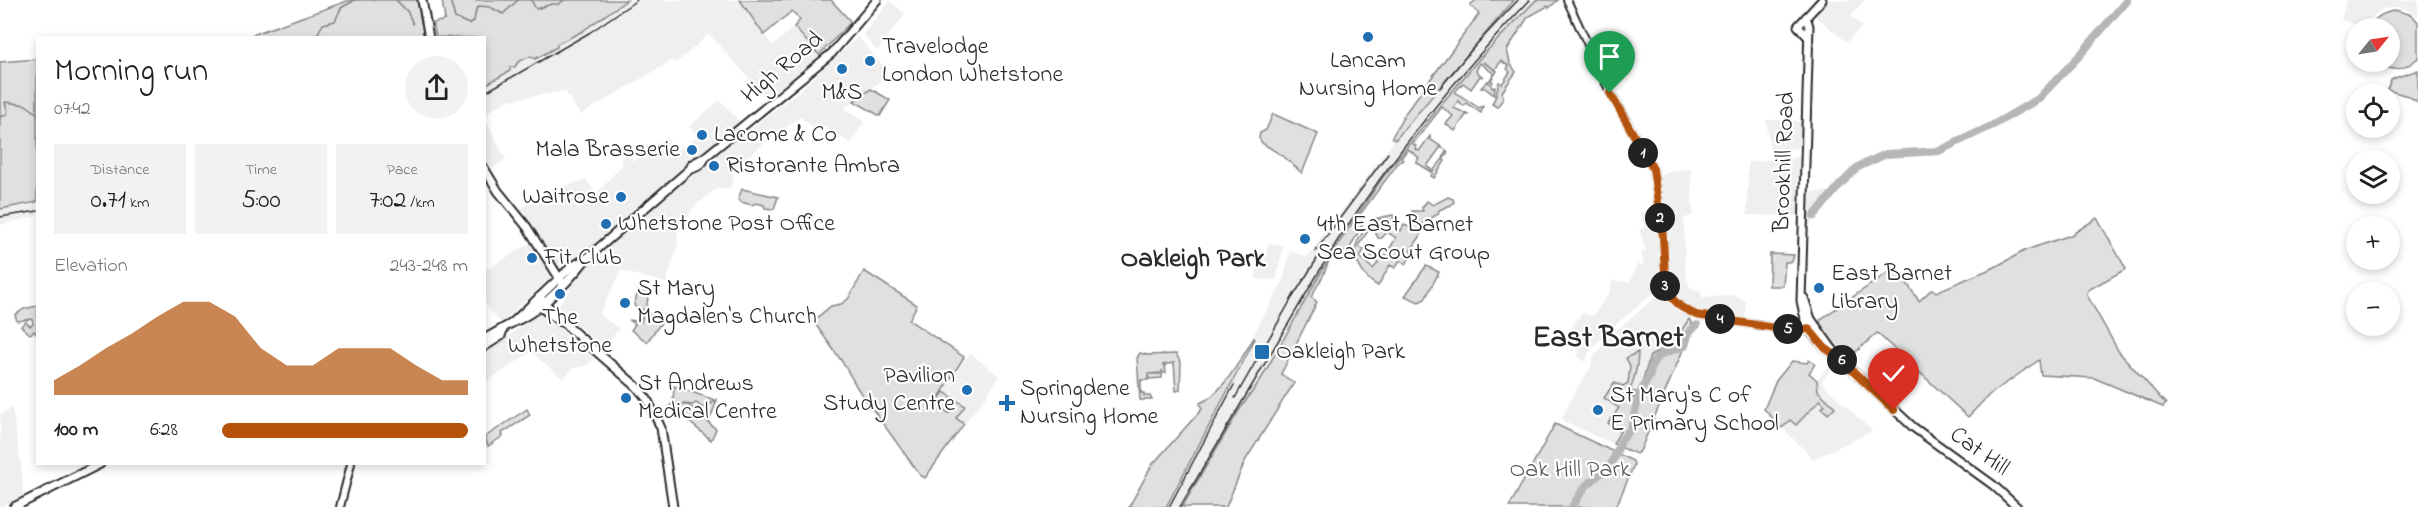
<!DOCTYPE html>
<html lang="en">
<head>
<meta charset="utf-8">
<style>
  :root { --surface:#fff; --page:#f2f2f2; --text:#202124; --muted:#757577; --accent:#b45309 }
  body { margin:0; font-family:"Indie Flower",sans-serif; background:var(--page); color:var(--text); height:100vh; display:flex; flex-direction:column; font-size:22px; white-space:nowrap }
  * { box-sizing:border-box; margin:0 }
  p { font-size:20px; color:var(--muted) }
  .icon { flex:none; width:33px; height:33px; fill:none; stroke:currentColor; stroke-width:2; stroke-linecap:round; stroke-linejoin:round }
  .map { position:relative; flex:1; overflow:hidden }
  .sheet { position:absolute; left:36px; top:36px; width:450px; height:429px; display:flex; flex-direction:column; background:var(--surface); border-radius:0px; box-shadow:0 3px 9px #0003 }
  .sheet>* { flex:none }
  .needle { width:39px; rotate:60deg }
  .controls { position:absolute; left:2346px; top:18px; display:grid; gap:12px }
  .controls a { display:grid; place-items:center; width:54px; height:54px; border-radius:50%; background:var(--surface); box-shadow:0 3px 9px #0003; font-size:30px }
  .pin { position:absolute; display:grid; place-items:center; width:51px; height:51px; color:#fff; margin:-62px -26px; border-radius:50% 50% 50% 0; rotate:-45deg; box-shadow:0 0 6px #0007 }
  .pin .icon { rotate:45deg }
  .km { position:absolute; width:30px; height:30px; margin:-15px; border-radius:50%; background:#222; color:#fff; font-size:16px; line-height:30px; text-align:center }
  .round { display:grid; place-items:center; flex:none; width:63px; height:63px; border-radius:32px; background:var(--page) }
  .headline { display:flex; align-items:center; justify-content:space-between; height:102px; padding:0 18px }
  h1 { font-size:33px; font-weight:600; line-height:45px }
  .figures { display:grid; grid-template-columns:repeat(3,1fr); gap:9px; height:102px; padding:6px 18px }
  .figures div { display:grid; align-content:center; border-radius:0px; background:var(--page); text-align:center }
  .figures b { font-size:26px; font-weight:600 }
  .figures small { font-size:16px; font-weight:400 }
  .figures p { font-size:16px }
  .chart { height:168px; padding:12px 18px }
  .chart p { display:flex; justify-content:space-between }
  .chart svg { width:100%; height:108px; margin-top:6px; fill:var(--accent); opacity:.7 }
  ul { padding:0 18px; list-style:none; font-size:20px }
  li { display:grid; grid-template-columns:96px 72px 1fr; align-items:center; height:45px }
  li i { height:15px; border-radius:8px; background:var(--accent) }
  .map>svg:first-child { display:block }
  .built { fill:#efefef }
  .green { fill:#e0e0e0; stroke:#868686; stroke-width:1.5 }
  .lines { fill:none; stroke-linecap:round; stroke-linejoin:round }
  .stream { stroke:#7e7e7e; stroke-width:1.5 }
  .river { stroke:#b6b6b6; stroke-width:8 }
  .secondary-casing { stroke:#2b2b2b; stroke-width:10 }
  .primary-casing { stroke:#2b2b2b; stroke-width:11 }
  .secondary { stroke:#fff; stroke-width:6 }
  .primary { stroke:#fff; stroke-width:7 }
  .rail { stroke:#2b2b2b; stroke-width:1.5 }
  .route-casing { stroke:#fff; stroke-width:12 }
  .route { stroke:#b45309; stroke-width:8 }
  .poi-dot { fill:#1f6fb2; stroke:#fff; stroke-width:2 }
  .labels { text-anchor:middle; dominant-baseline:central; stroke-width:4.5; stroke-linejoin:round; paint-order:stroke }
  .poi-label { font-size:24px; fill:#2b2b2b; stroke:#fff; text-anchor:start }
  .street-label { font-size:24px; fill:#2b2b2b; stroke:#fff }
  .park-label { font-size:24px; fill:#585858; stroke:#fff }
  .quarter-label { font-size:27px; font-weight:bold; fill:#2b2b2b; stroke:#fff }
  .district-label { font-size:30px; font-weight:bold; fill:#2b2b2b; stroke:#fff }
</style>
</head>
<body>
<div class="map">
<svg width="2418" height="507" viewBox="0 0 2418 507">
  <rect width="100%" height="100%" fill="#fff"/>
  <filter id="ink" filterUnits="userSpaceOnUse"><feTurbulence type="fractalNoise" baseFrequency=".0167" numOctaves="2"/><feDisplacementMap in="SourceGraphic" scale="12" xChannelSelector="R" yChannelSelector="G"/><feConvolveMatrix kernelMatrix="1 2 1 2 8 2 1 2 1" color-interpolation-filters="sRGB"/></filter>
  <g filter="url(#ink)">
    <g class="built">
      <path d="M625 0H740L773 46 794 27 819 55 792 80 767 98 709 34 676 63 673 60 580 115 565 91 509 100 485 113V78Z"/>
      <path d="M1514 0H1536L1476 63 1383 177 1335 247 1261 379 1182 507H1166L1255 339 1253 338 1240 360 1283 281 1290 251 1307 257 1402 130Z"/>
      <path d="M1829 0H1865L1851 16 1862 27 1847 42 1815 16Z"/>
      <path d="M2346 0H2418V16L2405 9 2396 7 2383 9 2373 16 2365 27 2341 20Z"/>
      <path d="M890 1 905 14 877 51 863 34Z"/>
      <path d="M858 37 884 67 888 76 844 108 864 122 850 143 820 124 816 129 800 117 744 159 737 158 731 170 734 176 730 188H717L692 209 688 218 681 217 677 234 678 245 666 283 621 271 599 314 619 329 604 347 558 310 557 307 570 289 544 250 529 221 519 211 536 197 586 179 596 194 623 164 620 159 628 154 633 161 666 137 677 151 697 137 690 126 720 100 748 131 800 90Z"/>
      <path d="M484 116 506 159 487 173 484 168Z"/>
      <path d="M1766 120 1801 121 1800 148 1770 151Z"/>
      <path d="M1800 157 1798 216 1747 215 1748 162Z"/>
      <path d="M1691 168 1693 216 1684 218 1685 265 1688 283 1691 289 1701 292 1702 298 1734 295 1746 301 1745 319 1731 317 1729 315 1700 314 1682 308 1689 319 1681 331V338L1663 348 1640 386 1642 387 1626 425 1613 444 1563 421 1562 418 1576 390 1592 366V359L1602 346 1612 334 1658 295 1666 292 1659 179 1661 175 1669 171Z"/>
      <path d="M1808 192H1833L1810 225H1807Z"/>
      <path d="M37 203V216L0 225V209Z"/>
      <path d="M1653 208 1662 255V286L1609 330 1589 352 1586 362 1577 356 1580 351 1564 338 1582 313 1593 316 1609 293 1612 281 1630 282 1637 264 1644 266 1641 252 1646 250 1639 229 1645 227 1640 213Z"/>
      <path d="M531 243 550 275 549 279 501 323 485 304V270Z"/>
      <path d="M1268 243 1283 245 1277 278 1275 280 1256 279 1257 267H1264Z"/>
      <path d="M538 314 549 319 594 359 585 366 573 368 563 379 531 352 485 383V353Z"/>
      <path d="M970 353 999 376 985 398 964 424 935 404Z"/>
      <path d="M1792 361 1817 380 1832 362 1835 365 1821 382 1872 431 1813 459 1764 409 1776 381Z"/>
      <path d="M12 408 22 473 23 497 0 507V414Z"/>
    </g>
    <g class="green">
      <path d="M350 0H417L424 37H246Z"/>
      <path d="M442 0H627L581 32 557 44V47L535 59 531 56 518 62 515 67H510V71L485 85 484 38 436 37 433 23 445 20Z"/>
      <path d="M740 0H831L851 22 819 55 794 27 800 20 792 11 764 35Z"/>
      <path d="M1476 0H1514L1395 140 1392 137 1406 112 1479 14 1470 5Z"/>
      <path d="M1536 0H1558L1549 8 1548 6 1528 17 1507 50 1510 63 1516 72 1502 92 1503 99 1497 107 1492 104C1498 94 1496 91 1499 82L1502 84 1510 72 1507 69 1509 66 1501 61 1495 70 1483 62 1497 71 1491 80 1493 82 1491 84 1492 88 1495 87 1494 95 1485 88H1481L1487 81 1489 83V81L1494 74 1480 63 1476 71 1483 77 1480 76 1471 89 1463 83 1455 92 1479 108 1483 106 1481 113 1466 103 1464 106 1458 101 1454 108 1469 115H1466L1455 131 1446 124 1453 116 1442 107 1413 144 1416 146 1415 149 1419 151 1430 136V139L1443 148H1440L1427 166 1433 171 1443 159 1446 150 1448 152 1443 160 1445 161 1434 178 1431 176 1433 173 1416 162 1419 158 1408 149 1401 158 1403 160 1398 163 1359 216 1364 220C1361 230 1353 239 1349 251L1338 254 1332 253 1383 177 1439 107 1480 58Z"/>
      <path d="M2395 10 2412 15 2418 22V58C2405 70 2391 73 2377 62H2390V28H2369C2376 16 2382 14 2395 10Z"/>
      <path d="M37 59V202L0 209V62Z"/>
      <path d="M2418 70V102L2408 96 2387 90 2391 80 2395 78Z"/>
      <path d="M871 89 890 100 880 116 854 101Z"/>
      <path d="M1273 114 1318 134 1302 173 1283 156 1262 143 1259 138 1260 133 1266 130Z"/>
      <path d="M742 189 778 197 774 209 765 208 764 205 756 203 752 205 741 202 738 199Z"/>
      <path d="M1448 197 1453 199 1454 202 1451 205 1439 210 1438 214 1423 223 1420 237 1411 250 1412 254 1406 264 1400 260 1395 268 1390 265 1378 286C1365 279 1353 262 1356 246 1357 240 1362 234 1365 229L1368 231 1358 246 1364 250 1360 257 1373 269 1378 263 1371 257 1372 255 1365 249 1368 248 1384 258 1396 238 1387 232 1382 238H1378L1375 232 1367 227C1374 217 1382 217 1393 215L1394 219 1397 218 1394 223 1387 218 1384 222 1377 218 1373 225 1380 229 1383 224 1390 229 1393 226 1401 231 1404 225 1409 227 1417 215 1412 211H1423L1422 208 1427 201 1433 205Z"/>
      <path d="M2097 218 2126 269 2088 290 2087 295 2119 352 2166 404 2163 407 2094 378 2041 375 2039 360 1989 395 1968 417 1877 333 1848 359 1819 327 1821 319 1896 267 1919 301 1932 289 1936 292 1995 267 2026 250 2071 235Z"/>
      <path d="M1770 254 1794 255 1792 262H1785L1783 286H1769Z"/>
      <path d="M1331 255 1323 276 1311 297 1317 302 1281 374 1294 383 1245 461 1226 507H1182L1238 412 1261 379Z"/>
      <path d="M1426 266 1439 272 1425 299 1419 302 1405 296Z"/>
      <path d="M864 271 917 305 909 320 964 357 935 404 950 414 936 403 944 392 965 406 956 418 964 424 925 478 920 475 858 389 843 363 813 321 831 306 841 304 848 299Z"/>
      <path d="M640 287 649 289 646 312 663 320 647 342 631 330 635 324 629 320 641 322 644 310 635 307 634 304Z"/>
      <path d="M37 306H38L37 335 34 331 30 334 21 326 26 322 30 326 33 324 32 319 17 321 15 315 24 309Z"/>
      <path d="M1689 319 1693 325 1692 329 1640 451 1636 454 1613 444 1622 428 1620 431 1608 423 1619 408 1604 398 1614 383 1623 386 1628 383 1630 366 1626 358 1638 352C1638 366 1635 377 1630 391L1639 393 1650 356 1681 339V331Z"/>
      <path d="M1254 338 1255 339 1166 507H1129L1152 465 1202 409 1200 403C1222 395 1241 358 1254 338Z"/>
      <path d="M1140 353 1147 355 1176 354 1181 363 1180 390 1176 391 1174 363 1162 365H1165L1166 373H1163L1162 370V373L1148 374H1162V378L1149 379 1148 375V380H1141V393H1144V396H1150L1152 400H1140L1137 358Z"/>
      <path d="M1809 360 1815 364 1809 373 1817 380 1818 391 1835 407 1828 414 1822 408 1825 405 1820 400 1796 425 1790 420 1782 428 1764 409 1776 381 1792 361 1807 363Z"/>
      <path d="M674 386 715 400 708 406 717 400 709 422 702 414 706 412 707 406 703 408 696 403 693 405 673 403Z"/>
      <path d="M671 404C677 405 682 404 687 405 694 405 709 425 716 429L711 440 670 406Z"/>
      <path d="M527 409 530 415 502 433 503 436 488 446 485 437Z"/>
      <path d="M1555 424 1633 461 1634 465 1616 507H1509Z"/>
    </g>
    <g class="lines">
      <g class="stream">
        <path d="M396 0 407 11 413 24"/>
        <path d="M450 0 455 18 469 24 474 21 476 9 480 6 490 7 503 14 518 0"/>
        <path d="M531 0 536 9 552 4H559L564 0"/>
        <path d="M315 38 323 24 335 21 341 8 355 0"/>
        <path d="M0 117 6 115 8 111 5 103 6 102 26 105 38 114"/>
        <path d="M1617 388 1637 400"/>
      </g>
      <g class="river">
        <path d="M1814 216 1839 186 1858 167 1886 154 1939 151 1993 125 2038 99 2080 55 2127 0"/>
        <path d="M1572 507 1585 487 1612 463 1621 441 1631 428 1639 395 1650 375 1651 367 1656 358 1664 353 1685 346 1689 332 1697 325"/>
      </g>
      <defs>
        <g id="secondary">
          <path d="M1567 0 1610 92 1653 169 1663 237 1666 292 1681 307 1696 315 1793 331 1805 330 1809 324"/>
          <path d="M1787 327H1792L1808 320"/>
          <path d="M340 507 351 464"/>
        </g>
        <g id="primary">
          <path d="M422 0 429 38"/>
          <path d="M1806 17 1809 26 1801 301 1807 328 1825 348 1838 357 1913 427 1993 485 2017 507"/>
          <path d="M1808 37 1798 26 1822 0"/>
          <path d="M484 168 498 191 527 227 563 284"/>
          <path d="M690 169C697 168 703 164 705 157"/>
          <path d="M539 297 566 325 636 386 647 399 661 428 673 507"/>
          <path d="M1804 298 1811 319 1833 350"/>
          <path d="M536 304 561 322"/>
          <path d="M512 323C541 311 568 282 587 258L690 169 692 164 705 157 832 53 877 0"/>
          <path d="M484 339 512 323 571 267 585 259"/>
          <path d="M484 347 501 336 503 330"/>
          <path d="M14 507 100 464"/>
        </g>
      </defs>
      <use href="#secondary" class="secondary-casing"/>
      <use href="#primary" class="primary-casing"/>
      <use href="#secondary" class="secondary"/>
      <use href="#primary" class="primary"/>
      <g class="rail">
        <path d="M1440 88 1473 48 1518 0"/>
        <path d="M484 93 589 33 637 0"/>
        <path d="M0 217 38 211"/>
        <path d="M1315 252 1388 153"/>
        <path d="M1235 398 1292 298 1324 248"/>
        <path d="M1169 507 1234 385"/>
        <path d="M1180 507 1336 243C1393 156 1458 74 1530 0"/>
      </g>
    </g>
  </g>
  <g class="lines" filter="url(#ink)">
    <defs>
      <path id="route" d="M1610 93 1653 169 1663 237 1666 292 1681 307 1696 315 1793 331H1802L1808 328 1825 348 1838 357 1894 410"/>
    </defs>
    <use href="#route" class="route-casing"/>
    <use href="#route" class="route"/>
  </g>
  <g class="poi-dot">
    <circle cx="1368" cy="37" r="6"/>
    <circle cx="870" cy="61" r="6"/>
    <circle cx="842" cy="69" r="6"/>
    <circle cx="702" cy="135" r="6"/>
    <circle cx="692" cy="150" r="6"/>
    <circle cx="714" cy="166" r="6"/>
    <circle cx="621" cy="197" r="6"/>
    <circle cx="606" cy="224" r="6"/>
    <circle cx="1305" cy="239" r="6"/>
    <circle cx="532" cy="258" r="6"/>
    <circle cx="1819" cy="288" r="6"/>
    <circle cx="560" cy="294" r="6"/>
    <circle cx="625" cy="303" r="6"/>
    <rect x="1254" y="344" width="16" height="16" rx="3"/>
    <circle cx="967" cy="390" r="6"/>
    <circle cx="626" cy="398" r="6"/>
    <path d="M1004 394h6v6h6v6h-6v6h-6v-6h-6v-6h6z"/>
    <circle cx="1598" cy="410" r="6"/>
  </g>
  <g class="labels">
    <g class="poi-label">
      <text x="882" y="47">Travelodge<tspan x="882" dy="28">London Whetstone</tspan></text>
      <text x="1368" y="61" text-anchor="middle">Lancam<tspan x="1368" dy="28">Nursing Home</tspan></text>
      <text x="842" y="93" text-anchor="middle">M&amp;S</text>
      <text x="714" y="135">Lacome &amp; Co</text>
      <text x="680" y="150" text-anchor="end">Mala Brasserie</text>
      <text x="726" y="166">Ristorante Ambra</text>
      <text x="609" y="197" text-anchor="end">Waitrose</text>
      <text x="618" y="224">Whetstone Post Office</text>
      <text x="1317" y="225">4th East Barnet<tspan x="1317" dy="28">Sea Scout Group</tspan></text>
      <text x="544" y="258">Fit Club</text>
      <text x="1831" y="274">East Barnet<tspan x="1831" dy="28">Library</tspan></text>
      <text x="637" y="289">St Mary<tspan x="637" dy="28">Magdalen's Church</tspan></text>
      <text x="560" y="318" text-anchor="middle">The<tspan x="560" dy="28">Whetstone</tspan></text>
      <text x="1276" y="352">Oakleigh Park</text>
      <text x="955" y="376" text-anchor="end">Pavilion<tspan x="955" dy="28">Study Centre</tspan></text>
      <text x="638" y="384">St Andrews<tspan x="638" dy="28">Medical Centre</tspan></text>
      <text x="1020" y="389">Springdene<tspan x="1020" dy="28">Nursing Home</tspan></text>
      <text x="1610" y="396">St Mary's C of<tspan x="1610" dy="28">E Primary School</tspan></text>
    </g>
    <g class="street-label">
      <text transform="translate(783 68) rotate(-40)">High Road</text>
      <text transform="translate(1785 162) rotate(-88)">Brookhill Road</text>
      <text transform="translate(1979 452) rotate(36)">Cat Hill</text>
    </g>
    <g class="park-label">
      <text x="1570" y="470">Oak Hill Park</text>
    </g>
    <g class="quarter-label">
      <text x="1193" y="259">Oakleigh Park</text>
    </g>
    <g class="district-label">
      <text x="1608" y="339">East Barnet</text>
    </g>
  </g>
</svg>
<div class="controls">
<a><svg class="needle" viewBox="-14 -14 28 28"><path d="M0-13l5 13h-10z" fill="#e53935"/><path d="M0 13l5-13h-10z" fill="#757577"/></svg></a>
<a><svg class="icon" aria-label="locate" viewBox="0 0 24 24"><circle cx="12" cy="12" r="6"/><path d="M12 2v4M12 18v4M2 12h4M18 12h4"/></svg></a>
<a><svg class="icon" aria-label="layers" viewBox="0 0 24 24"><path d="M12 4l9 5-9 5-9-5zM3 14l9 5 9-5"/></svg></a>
<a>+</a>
<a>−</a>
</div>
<div class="pin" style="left:1610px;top:93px;background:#1e9e55"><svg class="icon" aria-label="arrive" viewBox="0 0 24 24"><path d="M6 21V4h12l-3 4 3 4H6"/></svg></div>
<div class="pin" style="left:1894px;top:410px;background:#d93025"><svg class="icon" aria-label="check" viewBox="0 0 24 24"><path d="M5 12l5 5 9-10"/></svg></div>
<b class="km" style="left:1643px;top:153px">1</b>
<b class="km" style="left:1660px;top:218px">2</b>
<b class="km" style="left:1665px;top:286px">3</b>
<b class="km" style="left:1720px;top:319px">4</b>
<b class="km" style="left:1788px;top:329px">5</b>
<b class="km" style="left:1842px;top:360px">6</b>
<section class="sheet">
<div class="headline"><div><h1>Morning run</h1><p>07:42</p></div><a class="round"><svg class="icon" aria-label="share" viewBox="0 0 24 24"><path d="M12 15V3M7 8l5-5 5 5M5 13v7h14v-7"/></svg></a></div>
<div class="figures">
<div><p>Distance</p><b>0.71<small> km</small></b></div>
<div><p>Time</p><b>5:00</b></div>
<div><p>Pace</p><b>7:02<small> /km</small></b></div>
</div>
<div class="chart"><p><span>Elevation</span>243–248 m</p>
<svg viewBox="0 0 160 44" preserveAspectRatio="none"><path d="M0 44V38L10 32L20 25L30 19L40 12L50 6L60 6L70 12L80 25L90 32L100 32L110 25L120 25L130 25L140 32L150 38L160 38V44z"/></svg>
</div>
<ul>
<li><b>100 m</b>6:28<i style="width:100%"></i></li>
</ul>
</section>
</div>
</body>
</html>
